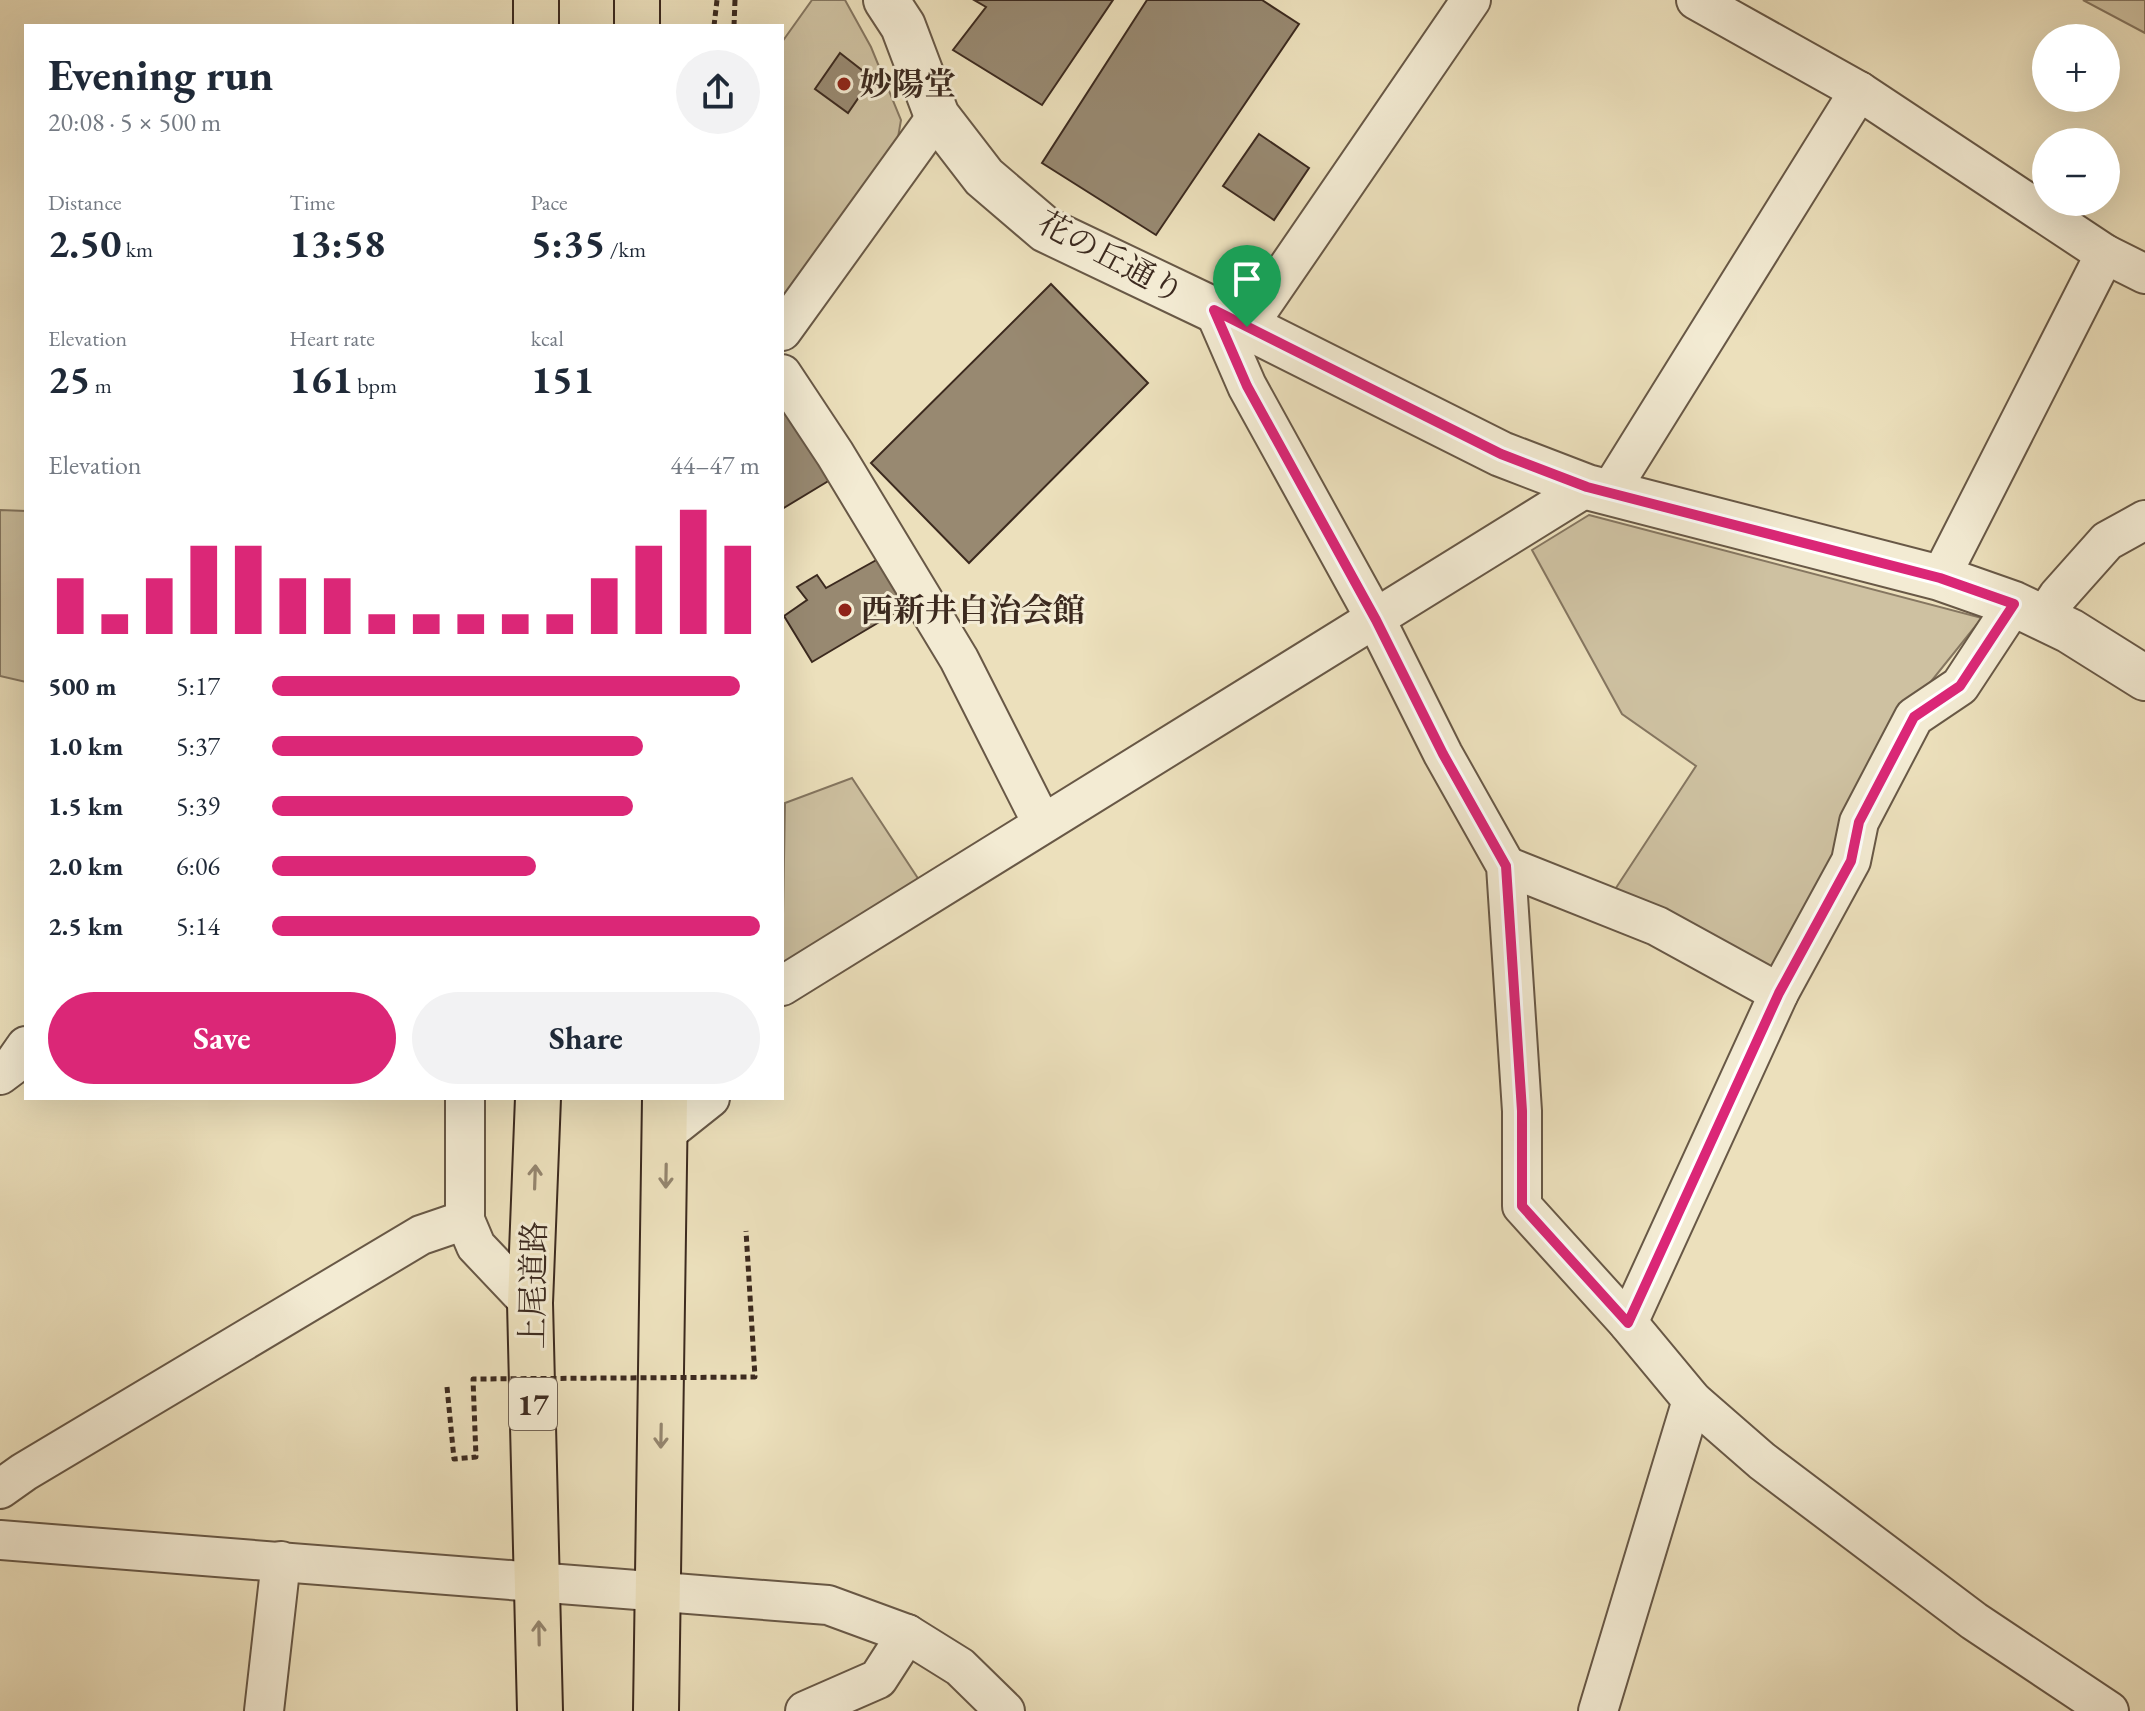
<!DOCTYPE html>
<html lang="en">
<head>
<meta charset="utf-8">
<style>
  :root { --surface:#fff; --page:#f2f2f3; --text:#1f2937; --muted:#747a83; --accent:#db2777 }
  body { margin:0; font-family:"EB Garamond","Noto Serif JP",serif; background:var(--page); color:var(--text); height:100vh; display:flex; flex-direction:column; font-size:30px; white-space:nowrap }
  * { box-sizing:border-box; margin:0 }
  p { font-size:26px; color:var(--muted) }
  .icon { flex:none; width:44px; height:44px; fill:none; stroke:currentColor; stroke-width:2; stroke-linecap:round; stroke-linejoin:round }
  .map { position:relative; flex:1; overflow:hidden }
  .drawer { position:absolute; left:24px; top:24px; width:760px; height:1076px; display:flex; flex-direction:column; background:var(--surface); border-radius:0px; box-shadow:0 8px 32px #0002 }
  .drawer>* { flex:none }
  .buttons { position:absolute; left:2032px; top:24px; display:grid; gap:16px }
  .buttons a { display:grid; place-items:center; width:88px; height:88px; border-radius:50%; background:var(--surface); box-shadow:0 8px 32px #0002; font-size:40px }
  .pin { position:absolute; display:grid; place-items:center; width:68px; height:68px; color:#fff; margin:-82px -34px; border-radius:50% 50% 50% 0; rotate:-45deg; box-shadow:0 0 8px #0007 }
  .pin .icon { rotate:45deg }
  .round { display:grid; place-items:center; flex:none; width:84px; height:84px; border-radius:42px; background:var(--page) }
  .head { display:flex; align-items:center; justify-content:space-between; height:136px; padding:0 24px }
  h1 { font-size:44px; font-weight:700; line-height:60px }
  .figures { display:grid; grid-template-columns:repeat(3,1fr); gap:12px; height:136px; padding:8px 24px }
  .figures div { display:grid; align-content:center }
  .figures b { font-size:40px; font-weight:700 }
  .figures small { font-size:22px; font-weight:400 }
  .figures p { font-size:22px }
  .chart { height:224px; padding:16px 24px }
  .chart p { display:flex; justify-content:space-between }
  .chart svg { width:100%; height:144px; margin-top:8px; stroke:var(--accent); stroke-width:6 }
  .action { display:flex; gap:16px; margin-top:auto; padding:16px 24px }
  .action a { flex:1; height:92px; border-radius:48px; background:var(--accent); color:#fff; font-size:32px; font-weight:700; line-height:92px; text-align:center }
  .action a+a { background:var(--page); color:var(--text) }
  ul { padding:0 24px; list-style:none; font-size:26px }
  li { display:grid; grid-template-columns:128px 96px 1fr; align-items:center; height:60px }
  li i { height:20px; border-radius:10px; background:var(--accent) }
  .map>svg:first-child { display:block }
  .green { fill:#cec1a1; stroke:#857660; stroke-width:2 }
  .building { fill:#988971; stroke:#3c2a1f; stroke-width:2 }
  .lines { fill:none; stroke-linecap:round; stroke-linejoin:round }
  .minor-casing { stroke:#685846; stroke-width:42 }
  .tertiary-casing { stroke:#685846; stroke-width:48 }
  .trunk-casing { stroke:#3c2a1f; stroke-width:48 }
  .path { stroke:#3c2a1f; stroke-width:5; stroke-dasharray:6 4; stroke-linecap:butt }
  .minor { stroke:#f3ebd3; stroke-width:38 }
  .tertiary { stroke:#f3ebd3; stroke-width:44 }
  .trunk { stroke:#ece0bc; stroke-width:44 }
  .path-bridge { stroke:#3c2a1f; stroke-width:5; stroke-dasharray:6 4; stroke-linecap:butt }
  .oneway { stroke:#94856e }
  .route-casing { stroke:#fff; stroke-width:16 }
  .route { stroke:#db2777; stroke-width:10 }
  .poi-dot { fill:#8f2418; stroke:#f3ebd3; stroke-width:3 }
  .labels { text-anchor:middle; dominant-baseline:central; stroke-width:6; stroke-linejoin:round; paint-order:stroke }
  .shield { fill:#f3ebd3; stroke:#736455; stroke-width:2 }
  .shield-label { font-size:30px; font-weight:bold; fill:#3c2a1f }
  .poi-label { font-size:32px; font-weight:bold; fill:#3c2a1f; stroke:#f3ebd3; text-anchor:start }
  .street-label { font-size:32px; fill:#3c2a1f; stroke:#f3ebd3 }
</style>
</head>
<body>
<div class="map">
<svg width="2145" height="1711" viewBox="0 0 2145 1711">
  <rect width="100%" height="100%" fill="#ece0bc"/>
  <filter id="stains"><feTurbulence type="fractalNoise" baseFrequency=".0025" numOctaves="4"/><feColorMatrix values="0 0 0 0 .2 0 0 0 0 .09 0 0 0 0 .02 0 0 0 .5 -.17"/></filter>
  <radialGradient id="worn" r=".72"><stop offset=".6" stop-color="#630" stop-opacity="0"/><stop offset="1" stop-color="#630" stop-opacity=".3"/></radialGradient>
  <g class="green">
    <path d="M812 0H845L871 47 901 120 896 149 782 307V42Z"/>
    <path d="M2083 0H2145V33Z"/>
    <path d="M0 510 26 511V682L0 676Z"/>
    <path d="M1589 515 1982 618 1900 720 1846 839 1774 971 1610 897 1696 766 1622 714 1532 550Z"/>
    <path d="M852 778 921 883 782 970 785 803Z"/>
  </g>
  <g class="building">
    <path d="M974 0H1113L1042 105 953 50 986 7Z"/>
    <path d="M1147 0H1262L1299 24 1156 235 1042 163Z"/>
    <path d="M840 53 872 78 848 113 815 89Z"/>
    <path d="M1259 134 1309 168 1274 220 1223 186Z"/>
    <path d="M1051 284 1148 383 969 563 871 463Z"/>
    <path d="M782 392 835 477 782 509Z"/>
    <path d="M880 558 908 605 812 662 784 616 807 600 797 587 817 575 826 588Z"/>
  </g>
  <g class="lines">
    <defs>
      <g id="minor">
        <path d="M1696 0 1859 91 2105 254 2145 274"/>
        <path d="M1214 310 1247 386 1376 620 1443 754 1506 866 1522 1111V1206L1628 1323 1692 1400 1762 1461 1974 1621 2109 1711"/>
        <path d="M1247 327 1471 0"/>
        <path d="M782 331 937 116"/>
        <path d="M782 374 835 454 959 659 1042 823"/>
        <path d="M1610 491 1859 91"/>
        <path d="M1940 578 2105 254"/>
        <path d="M2044 617 2058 596 2107 541 2145 520"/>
        <path d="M1506 866 1657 926 1779 993"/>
        <path d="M782 986 1587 487"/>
        <path d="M0 1075 12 1066 26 1046"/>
        <path d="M465 1098V1220L476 1246 530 1303"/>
        <path d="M666 1133 710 1098"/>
        <path d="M1628 1323 1779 993 1851 861 1859 822 1914 717 1960 686 2014 604"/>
        <path d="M0 1489 24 1472 421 1235 465 1220"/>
        <path d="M0 1540 828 1605 907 1634 960 1667 1005 1711"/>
        <path d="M264 1711 281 1561"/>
        <path d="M805 1711 878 1679 907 1634"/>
        <path d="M1598 1711 1692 1400"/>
      </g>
      <path id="tertiary" d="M886 0 903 26 937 116 984 177 1046 230 1214 310 1501 454 1587 487 1940 578 2014 604 2070 631 2145 678"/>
      <g id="trunk">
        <path d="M637 0V26"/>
        <path d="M536 26V0"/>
        <path d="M538 1098 530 1303 540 1711"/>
        <path d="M656 1711 665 1098"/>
      </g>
    </defs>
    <use href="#minor" class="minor-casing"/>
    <use href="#tertiary" class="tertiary-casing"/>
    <use href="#trunk" class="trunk-casing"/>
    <g class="path">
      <path d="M714 26 717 0"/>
      <path d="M734 26 735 0"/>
    </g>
    <use href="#minor" class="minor"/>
    <use href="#tertiary" class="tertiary"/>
    <use href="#trunk" class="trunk"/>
    <path class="path-bridge" d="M447 1387 454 1459 476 1457 473 1379 755 1377 746 1231"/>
  </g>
  <defs><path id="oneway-shaft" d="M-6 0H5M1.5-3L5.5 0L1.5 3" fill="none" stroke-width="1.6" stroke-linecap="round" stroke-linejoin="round" transform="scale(2)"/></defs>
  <g class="oneway">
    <use href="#oneway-shaft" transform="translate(666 1176) rotate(91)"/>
    <use href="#oneway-shaft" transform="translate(535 1177) rotate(-88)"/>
    <use href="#oneway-shaft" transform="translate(661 1436) rotate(91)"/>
    <use href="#oneway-shaft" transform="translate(539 1633) rotate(-91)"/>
  </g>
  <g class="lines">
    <defs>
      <path id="route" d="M1214 310 1501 454 1587 487 1940 578 2014 604 1960 686 1914 717 1859 822 1851 861 1779 993 1628 1323 1522 1206V1111L1506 866 1443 754 1376 620 1247 386Z"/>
    </defs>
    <use href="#route" class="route-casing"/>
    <use href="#route" class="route"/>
  </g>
  <g class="poi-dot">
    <circle cx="844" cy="84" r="8"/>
    <circle cx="845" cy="610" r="8"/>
  </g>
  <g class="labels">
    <rect class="shield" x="509" y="1378" width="48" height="52" rx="6"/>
    <g class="shield-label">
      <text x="533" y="1404">17</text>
    </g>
    <g class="poi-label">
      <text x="860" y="84">妙陽堂</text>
      <text x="861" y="610">西新井自治会館</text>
    </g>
    <g class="street-label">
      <text transform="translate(1111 257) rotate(28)">花の丘通り</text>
      <text transform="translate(533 1285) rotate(-89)">上尾道路</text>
    </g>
  </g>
  <rect width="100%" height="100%" filter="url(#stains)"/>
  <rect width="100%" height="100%" fill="url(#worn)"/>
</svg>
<div class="buttons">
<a>+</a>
<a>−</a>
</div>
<div class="pin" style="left:1247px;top:327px;background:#1e9e55"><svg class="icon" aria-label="arrive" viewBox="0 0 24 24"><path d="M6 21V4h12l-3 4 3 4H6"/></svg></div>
<section class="drawer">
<div class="head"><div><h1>Evening run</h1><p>20:08 · 5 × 500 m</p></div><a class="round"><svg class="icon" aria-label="share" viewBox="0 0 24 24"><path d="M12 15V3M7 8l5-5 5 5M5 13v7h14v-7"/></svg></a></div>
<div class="figures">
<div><p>Distance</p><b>2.50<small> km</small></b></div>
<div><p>Time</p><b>13:58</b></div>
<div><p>Pace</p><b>5:35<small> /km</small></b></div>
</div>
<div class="figures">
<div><p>Elevation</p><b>25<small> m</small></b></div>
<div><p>Heart rate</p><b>161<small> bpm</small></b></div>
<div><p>kcal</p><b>151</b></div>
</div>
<div class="chart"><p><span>Elevation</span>44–47 m</p>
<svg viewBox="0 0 160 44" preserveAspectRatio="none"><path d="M5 44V27M15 44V38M25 44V27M35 44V17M45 44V17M55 44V27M65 44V27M75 44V38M85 44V38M95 44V38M105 44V38M115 44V38M125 44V27M135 44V17M145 44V6M155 44V17"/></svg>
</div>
<ul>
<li><b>500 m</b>5:17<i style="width:96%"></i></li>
<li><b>1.0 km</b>5:37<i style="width:76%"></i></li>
<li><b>1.5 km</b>5:39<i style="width:74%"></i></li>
<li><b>2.0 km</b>6:06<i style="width:54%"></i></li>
<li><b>2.5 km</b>5:14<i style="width:100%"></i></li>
</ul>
<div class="action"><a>Save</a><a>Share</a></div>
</section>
</div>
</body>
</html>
